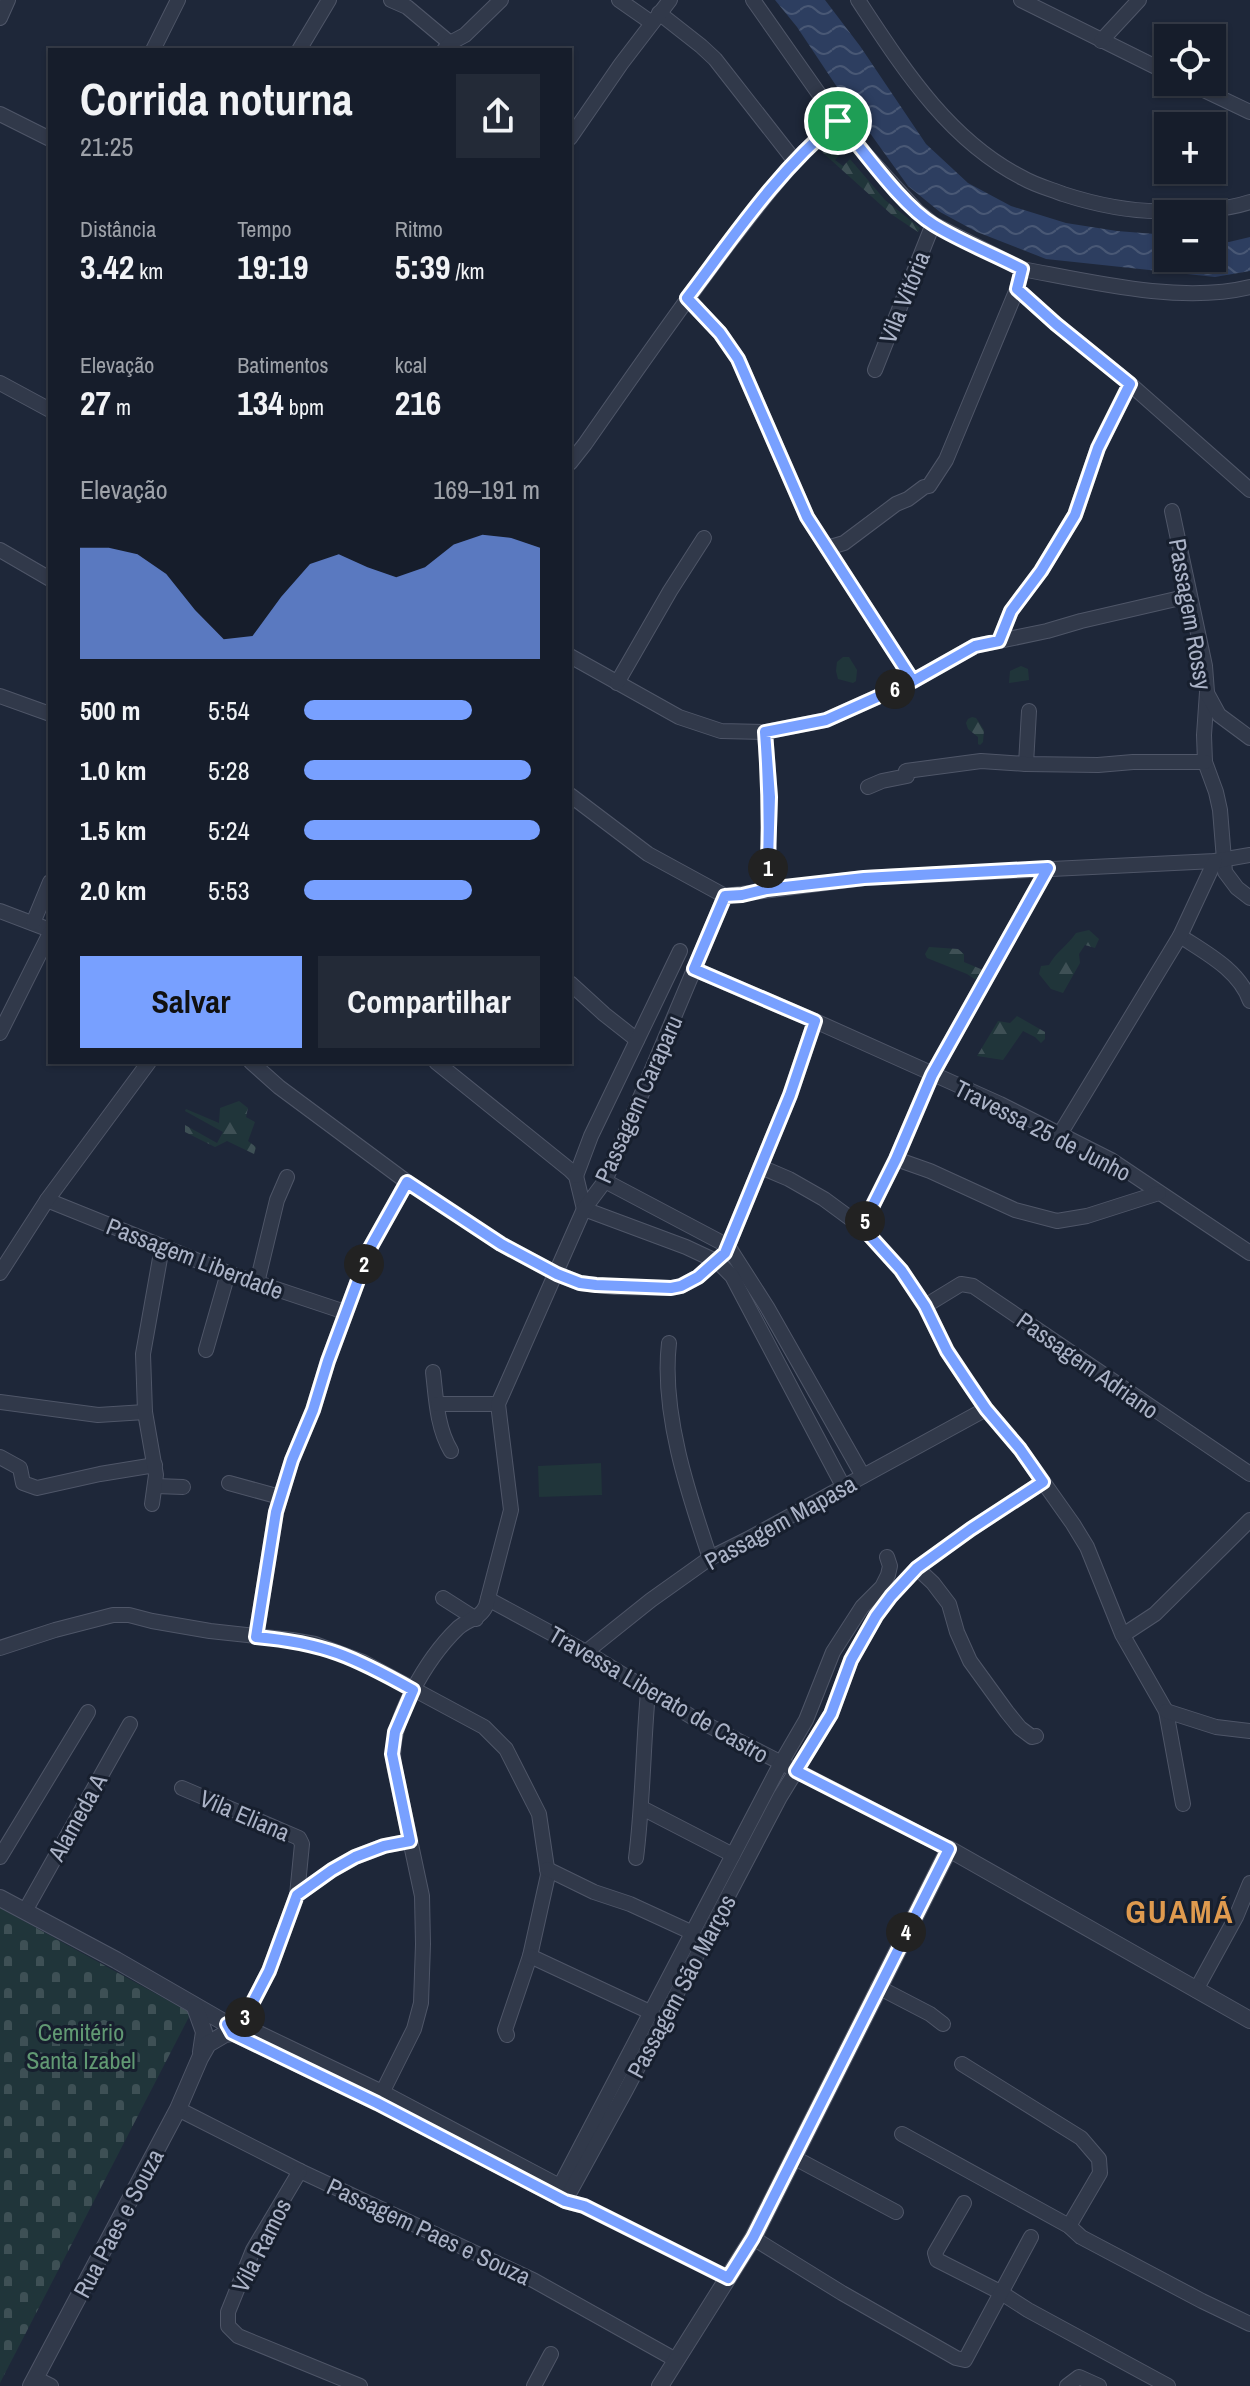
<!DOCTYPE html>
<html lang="pt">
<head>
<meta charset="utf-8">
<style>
  :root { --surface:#161d2b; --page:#232a37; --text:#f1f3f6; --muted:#9ea2a9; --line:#353b47; --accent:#78a0ff }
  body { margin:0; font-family:"Archivo Narrow",sans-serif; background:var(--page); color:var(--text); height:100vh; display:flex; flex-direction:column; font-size:30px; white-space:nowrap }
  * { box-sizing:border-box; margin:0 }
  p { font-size:26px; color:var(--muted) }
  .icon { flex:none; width:44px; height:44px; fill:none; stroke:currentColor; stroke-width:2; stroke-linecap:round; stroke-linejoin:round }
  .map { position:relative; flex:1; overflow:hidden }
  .sheet { position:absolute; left:48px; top:48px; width:524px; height:1016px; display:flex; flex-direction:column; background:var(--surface); border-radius:0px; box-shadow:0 2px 6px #0004,0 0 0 2px var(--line) }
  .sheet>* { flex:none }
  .controls { position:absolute; left:1154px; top:24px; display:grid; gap:16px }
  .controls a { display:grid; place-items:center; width:72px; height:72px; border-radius:0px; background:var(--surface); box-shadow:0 2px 6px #0004,0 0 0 2px var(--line); font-size:40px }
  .pin { position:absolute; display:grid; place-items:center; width:68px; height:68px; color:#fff; margin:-34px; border:4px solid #fff; border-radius:50%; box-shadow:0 2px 8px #0007 }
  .km { position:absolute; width:40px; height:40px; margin:-20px; border-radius:50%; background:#222; color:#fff; font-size:22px; line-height:40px; text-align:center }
  .round { display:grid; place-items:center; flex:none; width:84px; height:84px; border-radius:0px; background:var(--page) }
  .overview { display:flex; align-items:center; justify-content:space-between; height:136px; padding:0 32px }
  h1 { font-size:44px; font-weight:800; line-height:60px }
  .figures { display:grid; grid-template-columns:repeat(3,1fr); gap:12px; height:136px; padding:8px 32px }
  .figures div { display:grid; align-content:center }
  .figures b { font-size:34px; font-weight:800 }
  .figures small { font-size:22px; font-weight:400 }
  .figures p { font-size:22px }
  .chart { height:224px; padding:16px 32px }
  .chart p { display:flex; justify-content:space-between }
  .chart svg { width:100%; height:144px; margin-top:8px; fill:var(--accent); opacity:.7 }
  .cta { display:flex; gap:16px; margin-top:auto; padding:16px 32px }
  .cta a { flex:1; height:92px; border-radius:0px; background:var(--accent); color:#111; font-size:32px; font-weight:800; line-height:92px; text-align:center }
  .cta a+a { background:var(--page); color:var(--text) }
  ul { padding:0 32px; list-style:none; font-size:26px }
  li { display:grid; grid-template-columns:128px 96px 1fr; align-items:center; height:60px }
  li i { height:20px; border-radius:10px; background:var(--accent) }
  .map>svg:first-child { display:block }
  .forest { fill:url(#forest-firs) }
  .cemetery { fill:url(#cemetery-stones) }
  .green { fill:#20353a }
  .water { fill:url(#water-waves) }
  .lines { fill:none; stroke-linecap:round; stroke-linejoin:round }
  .minor-casing { stroke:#4f5668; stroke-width:16 }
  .tertiary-casing { stroke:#4f5668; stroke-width:18 }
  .minor { stroke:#31394a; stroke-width:14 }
  .tertiary { stroke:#31394a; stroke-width:16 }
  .route-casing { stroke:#fff; stroke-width:16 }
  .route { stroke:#78a0ff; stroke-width:10 }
  .labels { text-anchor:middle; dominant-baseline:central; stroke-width:6; stroke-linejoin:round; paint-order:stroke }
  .street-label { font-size:24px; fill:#abb3c7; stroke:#171f2e }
  .park-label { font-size:24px; fill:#619973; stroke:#171f2e }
  .district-label { font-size:32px; font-weight:bold; letter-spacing:2px; fill:#df9a4e; stroke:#171f2e }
</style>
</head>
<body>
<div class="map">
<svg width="1250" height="2386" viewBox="0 0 1250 2386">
  <defs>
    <pattern id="forest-firs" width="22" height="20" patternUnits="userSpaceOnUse" patternTransform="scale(2)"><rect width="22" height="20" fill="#20353a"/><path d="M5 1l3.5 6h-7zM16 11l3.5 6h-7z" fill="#3e5055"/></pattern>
    <pattern id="cemetery-stones" width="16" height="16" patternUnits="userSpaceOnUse" patternTransform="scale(2)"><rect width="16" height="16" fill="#20353a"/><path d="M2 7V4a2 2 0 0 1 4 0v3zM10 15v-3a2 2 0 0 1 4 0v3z" fill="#3e5055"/></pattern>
    <pattern id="water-waves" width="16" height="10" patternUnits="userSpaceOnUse" patternTransform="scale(2)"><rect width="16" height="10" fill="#2d3e60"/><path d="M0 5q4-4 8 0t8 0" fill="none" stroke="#495875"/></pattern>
  </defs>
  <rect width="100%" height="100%" fill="#1e2739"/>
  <g class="forest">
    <path d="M836 146 843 151 835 160 843 166 850 159 885 200 920 228 918 232 891 214 822 152Z"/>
    <path d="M843 657H849L857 670 856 681 853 683 838 679 836 671 837 662Z"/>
    <path d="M1021 666 1028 669 1029 680 1009 683 1010 671Z"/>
    <path d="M972 717 976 718 984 730 983 742 980 745 978 744V737L968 729 966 723 968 719Z"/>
    <path d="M1089 930 1099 939 1095 948 1085 945 1079 954 1080 963 1063 993 1051 989 1039 974 1041 966 1049 965C1056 952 1068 945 1076 933Z"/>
    <path d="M929 947 958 949 964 954V962L983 970 976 980 967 974 927 958 925 954Z"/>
    <path d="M1017 1016 1045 1032V1039L1041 1043 1035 1037 1023 1031 1003 1060 977 1056 998 1021 1010 1023Z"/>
    <path d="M239 1101 248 1108 246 1117 255 1122 248 1141 256 1147 254 1154 227 1141 215 1147 185 1132V1125L217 1143 223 1132 185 1111 186 1109 219 1123 220 1108Z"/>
  </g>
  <path class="cemetery" d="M0 1908 191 2013 0 2383Z"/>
  <path class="green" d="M601 1463 602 1495 539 1497 538 1466Z"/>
  <path class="water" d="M775 0H825L860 46 926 144 968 183 1011 206 1066 223 1117 231 1168 235V258H1212V240L1229 242 1250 237V271L1215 277 1046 259 977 232 940 212 908 186 839 90 797 27Z"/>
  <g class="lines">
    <defs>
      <g id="minor">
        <path d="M391 0 407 7 450 43"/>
        <path d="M619 0 652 23"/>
        <path d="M753 0 838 121 867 156 917 211 933 224 1022 269 1017 289 1056 324 1130 384 1250 490"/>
        <path d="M858 0C903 68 948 140 1023 178 1035 185 1050 189 1063 194 1097 205 1129 212 1165 211 1193 211 1223 211 1250 202"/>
        <path d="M1021 0 1168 73"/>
        <path d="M659 13 701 46 715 59 794 160"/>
        <path d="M0 18 8 0"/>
        <path d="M1101 41 1139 0"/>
        <path d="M153 50 178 0"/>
        <path d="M299 50 329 0"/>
        <path d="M444 50 450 43 465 35 501 0"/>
        <path d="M1187 82 1250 112"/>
        <path d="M0 114 50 139"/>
        <path d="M570 138 621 64 670 0"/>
        <path d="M1022 269C1092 282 1181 304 1250 287"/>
        <path d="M687 298 720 333 738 359 807 517 913 681"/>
        <path d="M875 370 933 224"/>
        <path d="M0 383 50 410"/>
        <path d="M570 463 585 444C633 375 681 306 732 239 766 195 795 156 838 121"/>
        <path d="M1172 511 1205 666 1207 692 1204 735 1205 762 1216 792 1220 810 1225 872 1237 888 1250 898"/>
        <path d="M827 548 844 543 896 504 908 499 924 487 929 486 946 460 1017 289"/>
        <path d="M0 550 50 579"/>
        <path d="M999 641 1011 611 1041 571 1075 515 1098 448 1130 384"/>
        <path d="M570 656 679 717 721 731 765 732 826 720 913 681 975 646 1047 631 1081 621 1189 596"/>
        <path d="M617 683 670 591 704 538"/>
        <path d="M1207 693 1219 715 1250 738"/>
        <path d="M0 696 50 714"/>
        <path d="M765 732 770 797 767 889"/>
        <path d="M1026 764 1029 711"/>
        <path d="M868 787 882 781 907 776 906 771 981 761 1026 764 1098 765 1133 762H1205"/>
        <path d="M570 795 648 854 725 896 864 878 1215 861 1250 855"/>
        <path d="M0 911 50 930"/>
        <path d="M33 923 50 882"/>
        <path d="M1180 936C1206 953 1239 970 1250 1001"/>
        <path d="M694 969 815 1021 1000 1104 1111 1160 1250 1253"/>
        <path d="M570 983 604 1014 637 1040"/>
        <path d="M0 1033 50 933"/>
        <path d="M251 1062 279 1087 407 1182 501 1244 557 1274 580 1283 615 1287 671 1288 681 1286 698 1277 725 1253 790 1095 815 1021"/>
        <path d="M436 1062 570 1170 576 1176 584 1209"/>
        <path d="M1060 1134 1180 936 1215 861"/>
        <path d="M896 1159 930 1171 1015 1210 1057 1221 1087 1216 1159 1193"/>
        <path d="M761 1167 789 1179 824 1199 862 1227 901 1270 925 1306 947 1351 986 1409 1020 1449 1073 1524 1087 1547 1122 1634 1166 1711 1183 1804"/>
        <path d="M576 1176 591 1136 680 951"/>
        <path d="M605 1181 728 1246 767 1307 863 1476"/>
        <path d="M47 1200 228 1273 345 1312"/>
        <path d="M584 1209 686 1247 718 1262 732 1276 843 1486"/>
        <path d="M862 1227 896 1159 932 1075 1048 868"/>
        <path d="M0 1273 47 1200 149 1062"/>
        <path d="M257 1283 277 1200 287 1177"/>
        <path d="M925 1306 961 1284 973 1286 1250 1474"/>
        <path d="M669 1343C661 1412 688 1493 710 1558"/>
        <path d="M206 1350 228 1273"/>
        <path d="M433 1372C436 1398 437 1428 451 1451"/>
        <path d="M0 1402 98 1415 145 1412"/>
        <path d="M438 1404H498"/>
        <path d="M0 1457 20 1468 23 1483 37 1488 100 1474 155 1465"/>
        <path d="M229 1483 280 1497"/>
        <path d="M156 1486 183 1487"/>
        <path d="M152 1504 156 1475 145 1412 143 1354 162 1247"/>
        <path d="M917 1568 933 1583 949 1604 957 1632 970 1661 1007 1712 1020 1728 1032 1737 1036 1736"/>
        <path d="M443 1598 476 1619"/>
        <path d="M488 1599 586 1652 692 1717 949 1849"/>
        <path d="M1123 1635 1155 1614 1250 1520"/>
        <path d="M256 1637 276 1512 292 1460 313 1410 328 1361 370 1248 407 1182"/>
        <path d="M0 1648 55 1630 113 1615H129L152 1621 210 1631 292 1640 315 1644 363 1662 484 1727 506 1749 539 1814 548 1875 530 1956 505 2030 507 2035"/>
        <path d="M586 1652 651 1600 710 1558 748 1539 986 1409"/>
        <path d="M1166 1711 1216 1727 1250 1731"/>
        <path d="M182 1788 299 1838 302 1844 297 1895"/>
        <path d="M642 1808 733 1855"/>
        <path d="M0 1857 88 1712"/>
        <path d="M636 1858C643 1803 643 1747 648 1692"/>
        <path d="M547 1869 594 1892 630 1904 693 1933"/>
        <path d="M25 1911 130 1724"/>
        <path d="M530 1956 652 2013"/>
        <path d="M878 1987 930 2014 943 2024"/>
        <path d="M1196 1990 1236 1917 1250 1883"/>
        <path d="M227 2024 238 2023 382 2092 567 2190"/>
        <path d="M228 2024 232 2033 377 2103 565 2201 584 2206 728 2278"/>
        <path d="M241 2025 269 1971 297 1895 332 1870 355 1857 384 1846 410 1841"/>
        <path d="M962 2064 1081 2138 1099 2159 1100 2173 1069 2226"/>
        <path d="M377 2103 414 2029 421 2003 423 1944 422 1896 394 1765C387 1723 428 1657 458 1628 468 1619 480 1619 486 1606L511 1510 498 1404 584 1209 605 1181 725 896"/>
        <path d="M178 2109 300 2171 533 2280 676 2360"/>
        <path d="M902 2134 1069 2226 1081 2237 1202 2301 1250 2324"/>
        <path d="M793 2157 896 2212"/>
        <path d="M300 2171 253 2250 228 2312V2326L238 2336 360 2386"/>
        <path d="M554 2194 560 2186 781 1763 806 1720 833 1652 862 1607 882 1587 888 1575 890 1566 887 1557"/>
        <path d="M565 2201 626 2090 780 1797 831 1714 851 1660 876 1616 891 1596 917 1568 971 1529 1043 1482"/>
        <path d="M964 2203 935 2253 937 2260 1000 2292 1028 2310 1168 2386"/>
        <path d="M753 2238 842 2293 956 2358 965 2360 1031 2237"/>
        <path d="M35 2378 51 2386"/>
        <path d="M534 2386 551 2354"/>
        <path d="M1067 2386 1079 2377 1099 2386"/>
      </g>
      <g id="tertiary">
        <path d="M0 1898 116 1960 227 2024"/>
        <path d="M195 2007 204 2032 201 2052"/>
        <path d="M31 2386 178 2109 200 2058 208 2044 225 2034 232 2033"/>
        <path d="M660 2386 753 2238 949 1849 1250 2020"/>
      </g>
    </defs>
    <use href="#minor" class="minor-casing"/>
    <use href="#tertiary" class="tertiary-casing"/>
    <use href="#minor" class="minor"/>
    <use href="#tertiary" class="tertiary"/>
  </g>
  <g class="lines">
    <defs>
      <path id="route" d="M838 121C778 170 734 236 687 298L720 333 738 359 807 517 913 681 826 720 765 732 770 797 767 889 742 895 725 896 694 969 815 1021 790 1095 725 1253 698 1277 681 1286 671 1288 596 1285 580 1283 557 1274 501 1244 407 1182 370 1248 328 1361 313 1410 292 1460 276 1512 256 1637C324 1643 354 1657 413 1690L395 1732 392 1754 410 1841 384 1846 355 1857 332 1870 297 1895 269 1971 241 2025 227 2024 232 2033 377 2103 565 2201 584 2206 728 2278 753 2238 949 1849 796 1771 831 1714 851 1660 876 1616 891 1596 917 1568 971 1529 1043 1482 1020 1449 986 1409 967 1381 947 1351 925 1306 901 1270 862 1227 896 1159 932 1075 1048 868 864 878 767 889C770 836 769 785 765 732L826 720 913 681 975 646 999 641 1011 611 1041 571 1075 515 1098 448 1130 384 1056 324 1017 289 1022 269C993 254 962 242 934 225 900 204 865 152 838 121"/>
    </defs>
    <use href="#route" class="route-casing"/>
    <use href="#route" class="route"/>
  </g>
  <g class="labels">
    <g class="street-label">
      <text transform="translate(904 297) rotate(-68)">Vila Vitória</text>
      <text transform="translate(1191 614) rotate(80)">Passagem Rossy</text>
      <text transform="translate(638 1099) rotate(-66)">Passagem Caraparu</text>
      <text transform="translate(1043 1130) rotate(27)">Travessa 25 de Junho</text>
      <text transform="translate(195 1258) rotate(21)">Passagem Liberdade</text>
      <text transform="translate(1088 1365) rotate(35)">Passagem Adriano</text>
      <text transform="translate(780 1522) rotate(-29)">Passagem Mapasa</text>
      <text transform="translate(659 1694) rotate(30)">Travessa Liberato de Castro</text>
      <text transform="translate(245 1815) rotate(23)">Vila Eliana</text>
      <text transform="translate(77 1817) rotate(-61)">Alameda A</text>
      <text transform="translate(681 1986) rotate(-62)">Passagem São Marços</text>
      <text transform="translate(118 2223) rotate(-62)">Rua Paes e Souza</text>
      <text transform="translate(429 2231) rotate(25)">Passagem Paes e Souza</text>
      <text transform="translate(261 2245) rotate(-63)">Vila Ramos</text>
    </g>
    <g class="park-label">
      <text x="81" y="2032">Cemitério<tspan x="81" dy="28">Santa Izabel</tspan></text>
    </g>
    <g class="district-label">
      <text x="1180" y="1911">GUAMÁ</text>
    </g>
  </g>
</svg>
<div class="controls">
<a><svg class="icon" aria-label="locate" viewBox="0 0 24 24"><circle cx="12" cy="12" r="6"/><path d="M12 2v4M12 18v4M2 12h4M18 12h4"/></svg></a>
<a>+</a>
<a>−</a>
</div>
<div class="pin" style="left:838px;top:121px;background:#1e9e55"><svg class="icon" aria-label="arrive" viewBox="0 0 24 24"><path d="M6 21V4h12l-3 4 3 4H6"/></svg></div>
<b class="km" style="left:768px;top:868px">1</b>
<b class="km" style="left:364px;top:1264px">2</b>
<b class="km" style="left:245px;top:2017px">3</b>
<b class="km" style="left:906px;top:1932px">4</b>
<b class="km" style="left:865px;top:1221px">5</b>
<b class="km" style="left:895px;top:689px">6</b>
<section class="sheet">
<div class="overview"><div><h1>Corrida noturna</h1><p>21:25</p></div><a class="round"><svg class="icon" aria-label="share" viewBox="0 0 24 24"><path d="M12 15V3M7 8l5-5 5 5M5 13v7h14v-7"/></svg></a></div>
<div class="figures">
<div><p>Distância</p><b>3.42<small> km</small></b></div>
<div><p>Tempo</p><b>19:19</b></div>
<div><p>Ritmo</p><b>5:39<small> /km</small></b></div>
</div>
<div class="figures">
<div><p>Elevação</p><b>27<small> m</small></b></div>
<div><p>Batimentos</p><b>134<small> bpm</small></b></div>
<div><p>kcal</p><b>216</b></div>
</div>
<div class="chart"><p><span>Elevação</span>169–191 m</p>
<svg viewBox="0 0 160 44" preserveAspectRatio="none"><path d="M0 44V10L10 10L20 12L30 18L40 29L50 38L60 37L70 25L80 15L90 12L100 16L110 19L120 16L130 9L140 6L150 7L160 10V44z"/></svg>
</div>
<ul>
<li><b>500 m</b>5:54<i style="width:71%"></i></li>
<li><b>1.0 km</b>5:28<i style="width:96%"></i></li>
<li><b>1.5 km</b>5:24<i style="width:100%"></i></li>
<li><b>2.0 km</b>5:53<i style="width:71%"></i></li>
</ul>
<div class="cta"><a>Salvar</a><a>Compartilhar</a></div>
</section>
</div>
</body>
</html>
